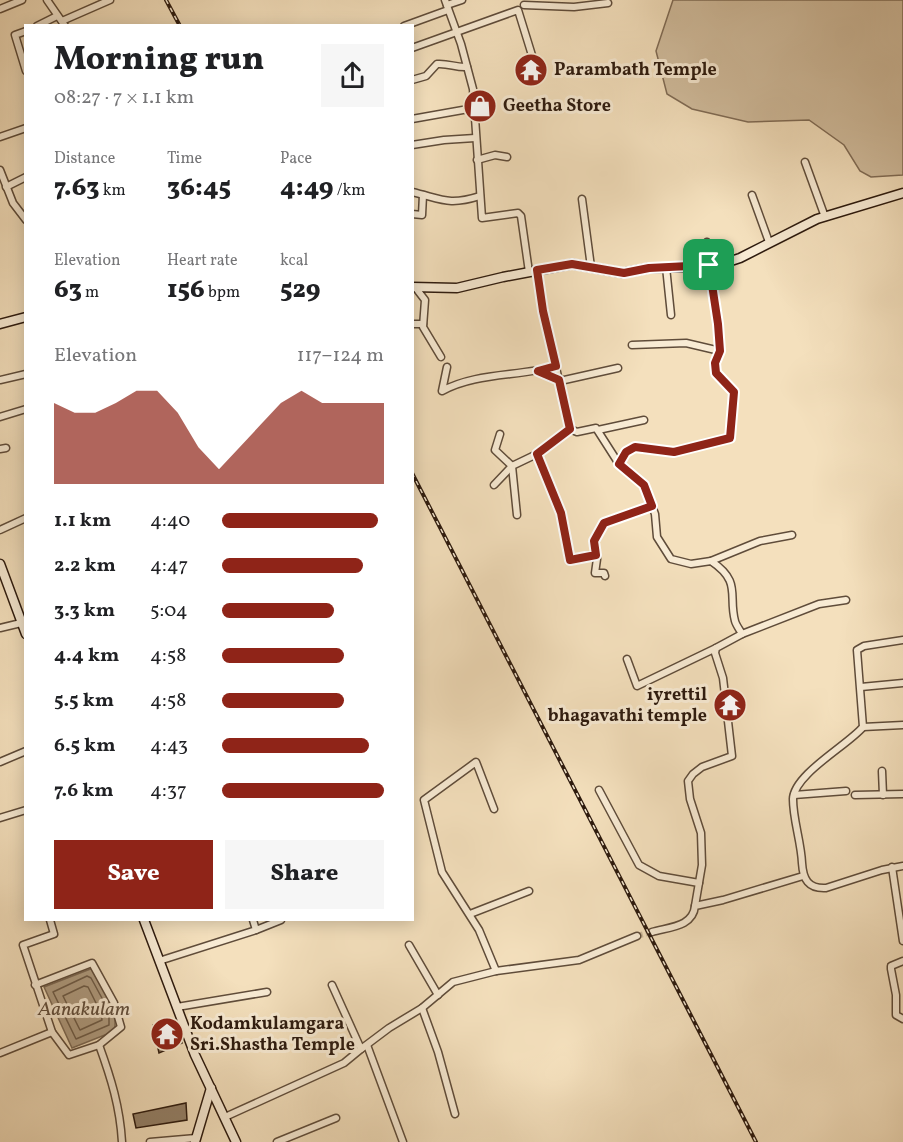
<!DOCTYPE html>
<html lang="en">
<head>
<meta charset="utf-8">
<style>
  :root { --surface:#fff; --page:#f6f6f6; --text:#202124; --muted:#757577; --accent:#8f2418 }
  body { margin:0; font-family:Vollkorn,serif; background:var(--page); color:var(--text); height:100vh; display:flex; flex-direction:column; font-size:22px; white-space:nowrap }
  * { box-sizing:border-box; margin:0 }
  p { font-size:20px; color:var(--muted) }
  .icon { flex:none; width:33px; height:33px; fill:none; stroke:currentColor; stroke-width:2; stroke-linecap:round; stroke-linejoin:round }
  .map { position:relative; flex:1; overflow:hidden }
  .details { position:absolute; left:24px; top:24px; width:390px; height:897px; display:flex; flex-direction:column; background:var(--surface); border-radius:0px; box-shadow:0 3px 15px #0003 }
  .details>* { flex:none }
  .pin { position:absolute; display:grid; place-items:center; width:51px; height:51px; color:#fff; margin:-26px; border-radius:12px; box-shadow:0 3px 9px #0006 }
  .round { display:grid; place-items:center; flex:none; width:63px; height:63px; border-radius:0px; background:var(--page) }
  .overview { display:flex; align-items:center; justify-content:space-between; height:102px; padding:0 30px }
  h1 { font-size:33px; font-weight:800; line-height:45px }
  .metrics { display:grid; grid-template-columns:repeat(3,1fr); gap:9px; height:102px; padding:6px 30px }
  .metrics div { display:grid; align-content:center }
  .metrics b { font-size:26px; font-weight:800 }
  .metrics small { font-size:16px; font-weight:400 }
  .metrics p { font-size:16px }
  .chart { height:168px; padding:12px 30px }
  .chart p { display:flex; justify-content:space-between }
  .chart svg { width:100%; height:108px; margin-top:6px; fill:var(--accent); opacity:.7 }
  .button { display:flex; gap:12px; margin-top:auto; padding:12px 30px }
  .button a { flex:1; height:69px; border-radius:0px; background:var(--accent); color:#fff; font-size:24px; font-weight:800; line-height:69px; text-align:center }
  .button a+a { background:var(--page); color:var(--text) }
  ul { padding:0 30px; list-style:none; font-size:20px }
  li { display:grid; grid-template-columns:96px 72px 1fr; align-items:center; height:45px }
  li i { height:15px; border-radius:8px; background:var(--accent) }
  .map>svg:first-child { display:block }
  .green { fill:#d2be9f; stroke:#806c56; stroke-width:1.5 }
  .water { fill:#b09d82; stroke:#7c6954; stroke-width:1.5 }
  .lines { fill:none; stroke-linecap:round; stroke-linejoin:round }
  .shore { stroke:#6e5c48; stroke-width:1.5 }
  .building { fill:#948169; stroke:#2d1a0e; stroke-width:1.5 }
  .street-tunnel { stroke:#ccb89a; stroke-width:6; stroke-dasharray:6 3; stroke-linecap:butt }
  .street-casing { stroke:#5f4c3a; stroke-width:9 }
  .secondary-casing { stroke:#2d1a0e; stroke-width:11 }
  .street { stroke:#f8ebd4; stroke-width:6 }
  .secondary { stroke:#f8ebd4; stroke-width:8 }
  .rail-casing { stroke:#2d1a0e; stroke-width:4 }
  .rail { stroke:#f8ebd4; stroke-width:1.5; stroke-dasharray:4.5; stroke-linecap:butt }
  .route-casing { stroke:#fff; stroke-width:12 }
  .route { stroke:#8f2418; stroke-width:8 }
  .labels { text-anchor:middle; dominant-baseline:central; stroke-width:6; stroke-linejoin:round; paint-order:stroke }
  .poi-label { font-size:18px; font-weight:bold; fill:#2d1a0e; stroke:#f8ebd4; text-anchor:start }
  .water-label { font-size:20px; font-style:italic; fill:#614e3c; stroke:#f8ebd4 }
</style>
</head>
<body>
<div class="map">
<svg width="903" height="1142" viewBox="0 0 903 1142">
  <rect width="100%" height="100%" fill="#f4e0bd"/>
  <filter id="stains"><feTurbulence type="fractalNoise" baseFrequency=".00333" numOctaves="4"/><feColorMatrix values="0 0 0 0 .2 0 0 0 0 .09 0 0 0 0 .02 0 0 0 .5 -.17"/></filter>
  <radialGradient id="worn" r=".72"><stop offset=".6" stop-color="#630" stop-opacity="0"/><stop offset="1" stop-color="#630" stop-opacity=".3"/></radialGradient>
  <path class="green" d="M673 0H903V175L871 177 860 171 844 145 809 120 748 122 692 109 667 94 656 51Z"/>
  <path class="water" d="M93 968 115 1009V1031L72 1048 44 987Z"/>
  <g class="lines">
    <g class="shore">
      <path d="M87 976 91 978 109 1011V1025L76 1039 53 992Z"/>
      <path d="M84 986 88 987 101 1013 102 1020 80 1030 63 996Z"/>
    </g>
  </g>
  <g class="building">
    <path d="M175 1021 182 1043 159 1053 153 1025Z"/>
    <path d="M186 1103 187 1120 136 1128 133 1114Z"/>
  </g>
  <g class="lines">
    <path class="street-tunnel" d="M637 936 652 932"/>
    <defs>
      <g id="street">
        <path d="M47 0 65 26"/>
        <path d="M445 0 461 44 473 89 482 218 518 213 521 216 529 272"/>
        <path d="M447 5 462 0"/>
        <path d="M524 5 574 7 608 3"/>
        <path d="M0 9 22 0"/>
        <path d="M62 21 110 0"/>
        <path d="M37 26 57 16"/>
        <path d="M404 26 448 10"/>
        <path d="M26 31 15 35 26 71"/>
        <path d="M412 48 518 10 535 65"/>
        <path d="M412 80 426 76 437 64C449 63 456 68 467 67"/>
        <path d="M412 119 474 108"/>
        <path d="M0 137 26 128"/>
        <path d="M412 145 444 140 475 138"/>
        <path d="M477 160 495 155 507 157"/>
        <path d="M805 162 825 217"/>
        <path d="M0 170 13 203 26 220"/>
        <path d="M6 187 26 177"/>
        <path d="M412 192C442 199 448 206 480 196"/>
        <path d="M752 195 769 242"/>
        <path d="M582 199 591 267"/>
        <path d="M412 214 422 215 423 195"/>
        <path d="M666 267 671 315"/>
        <path d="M537 270 543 311 570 429 577 432 596 428 619 464"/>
        <path d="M415 287 425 300 423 327 441 357"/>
        <path d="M412 324H423"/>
        <path d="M632 345 686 343 720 351"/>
        <path d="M447 367 442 391C477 372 519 377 556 366"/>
        <path d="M539 372 559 380"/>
        <path d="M0 380 26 374"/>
        <path d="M560 381 618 368"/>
        <path d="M0 417 26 409"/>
        <path d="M598 430 644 420"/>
        <path d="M0 449 6 448"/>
        <path d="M537 454 570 429"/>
        <path d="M494 485 512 466 495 450 500 434"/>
        <path d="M517 515 512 466 537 454 561 513 570 559 596 555"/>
        <path d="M0 530 26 518"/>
        <path d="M711 561 760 541 792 535"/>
        <path d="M605 576 604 573H595L597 559 594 541 604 523 652 506"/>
        <path d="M0 628 21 623"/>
        <path d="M742 634 819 604 846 600"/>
        <path d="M903 640 864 646 857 650 863 727C848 745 794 774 793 799 793 820 801 841 802 863 803 879 808 889 826 888L882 870 903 866"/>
        <path d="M627 659 637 686 716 648"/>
        <path d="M861 687 903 683"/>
        <path d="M863 727 903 725"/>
        <path d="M0 762 26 751"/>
        <path d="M882 771 883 795"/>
        <path d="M599 790 639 865 659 876 699 883"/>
        <path d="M794 795 846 791"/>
        <path d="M855 795 903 794"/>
        <path d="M494 809 476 762 424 800 442 872 479 930 496 971"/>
        <path d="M0 818 26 810"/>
        <path d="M892 867 903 941"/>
        <path d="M695 906 702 865 701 833 690 799 688 781 693 774 702 767 732 756 723 678 715 653 716 648 742 634C740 630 736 625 735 621 728 595 742 582 711 561L691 564 671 559 657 537 655 514 644 485 619 464 626 452 635 447 674 452 730 438 734 392 716 373 715 363 720 351 718 324 707 242"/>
        <path d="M470 914 529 891"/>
        <path d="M50 920 54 934 23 945 52 1032 69 1055 99 1045C111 1078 120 1107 122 1142"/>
        <path d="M256 930 281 920"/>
        <path d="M652 932C669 927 693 927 695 906L723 900 803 876"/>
        <path d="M409 945 438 995"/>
        <path d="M159 961 256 930 253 920"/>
        <path d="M903 961 891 966V969L896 995V1015L903 1019"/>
        <path d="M35 985 92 963 114 1003 121 1027 99 1045"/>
        <path d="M177 1007 267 992"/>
        <path d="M422 1008 438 1052 455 1114"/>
        <path d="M367 1045 403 1142"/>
        <path d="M361 1049 389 1028 422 1008 453 982 496 971 579 960 637 936"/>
        <path d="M0 1053 52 1032"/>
        <path d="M225 1117 344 1063 361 1049 332 985"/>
        <path d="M150 1142 196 1138"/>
        <path d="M277 1142 336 1118"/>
      </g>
      <g id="secondary">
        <path d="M412 287 457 288 503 277 572 264 623 273 649 268 691 267 725 263 740 258 817 219 903 193"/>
        <path d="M0 324 26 317"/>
        <path d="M0 564 26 634"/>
        <path d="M144 920 195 1055 236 1142"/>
        <path d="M195 1142 211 1088"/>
      </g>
    </defs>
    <use href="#street" class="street-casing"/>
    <use href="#secondary" class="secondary-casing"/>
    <use href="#street" class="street"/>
    <use href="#secondary" class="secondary"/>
    <defs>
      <g id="rail">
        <path d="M166 0 180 26"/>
        <path d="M412 473 756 1142"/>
      </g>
    </defs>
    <use href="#rail" class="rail-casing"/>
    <use href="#rail" class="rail"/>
  </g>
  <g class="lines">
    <defs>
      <path id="route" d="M572 264 624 273 649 268 709 265 718 324 720 351 715 363 716 373 734 392 730 438 674 452 635 447 626 452 619 464 644 485 652 506 604 523 594 541 596 555 570 560 561 513 537 454 570 429 559 380 538 371 556 366 543 311 537 270Z"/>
    </defs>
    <use href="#route" class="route-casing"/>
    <use href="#route" class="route"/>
  </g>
  <defs>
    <symbol id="temple-disc" viewBox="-11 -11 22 22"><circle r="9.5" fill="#8f2418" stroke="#f8ebd4"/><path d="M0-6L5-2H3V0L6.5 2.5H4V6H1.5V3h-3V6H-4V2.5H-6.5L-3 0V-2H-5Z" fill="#fff"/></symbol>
    <symbol id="shop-disc" viewBox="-11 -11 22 22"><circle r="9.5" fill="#8f2418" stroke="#f8ebd4"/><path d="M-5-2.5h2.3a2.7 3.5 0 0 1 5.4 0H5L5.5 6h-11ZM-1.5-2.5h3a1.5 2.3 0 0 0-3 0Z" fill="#fff"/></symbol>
  </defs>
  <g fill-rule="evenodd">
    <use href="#temple-disc" x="512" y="51" width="38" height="38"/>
    <use href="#shop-disc" x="461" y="87" width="38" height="38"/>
    <use href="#temple-disc" x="711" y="686" width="38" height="38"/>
    <use href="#temple-disc" x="148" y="1015" width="38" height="38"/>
  </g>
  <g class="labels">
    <g class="poi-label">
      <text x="554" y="70">Parambath Temple</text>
      <text x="503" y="106">Geetha Store</text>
      <text x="707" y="695" text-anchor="end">iyrettil<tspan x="707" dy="21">bhagavathi temple</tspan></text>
      <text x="190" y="1024">Kodamkulamgara<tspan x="190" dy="21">Sri.Shastha Temple</tspan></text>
    </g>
    <g class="water-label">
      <text x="84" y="1010">Aanakulam</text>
    </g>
  </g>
  <rect width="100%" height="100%" filter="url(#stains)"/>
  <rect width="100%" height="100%" fill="url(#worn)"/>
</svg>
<div class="pin" style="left:709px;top:265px;background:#1e9e55"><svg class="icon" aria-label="arrive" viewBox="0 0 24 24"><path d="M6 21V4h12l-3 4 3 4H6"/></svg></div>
<section class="details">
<div class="overview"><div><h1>Morning run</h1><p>08:27 · 7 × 1.1 km</p></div><a class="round"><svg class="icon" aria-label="share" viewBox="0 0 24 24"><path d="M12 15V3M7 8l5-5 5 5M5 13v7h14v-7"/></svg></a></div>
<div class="metrics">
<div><p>Distance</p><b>7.63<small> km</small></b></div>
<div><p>Time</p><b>36:45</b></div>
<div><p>Pace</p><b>4:49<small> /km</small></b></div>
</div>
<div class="metrics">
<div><p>Elevation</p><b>63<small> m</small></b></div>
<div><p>Heart rate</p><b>156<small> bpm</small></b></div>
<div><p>kcal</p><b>529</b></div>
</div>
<div class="chart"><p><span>Elevation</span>117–124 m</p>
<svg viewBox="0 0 160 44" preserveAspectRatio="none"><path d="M0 44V11L10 15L20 15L30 11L40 6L50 6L60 15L70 29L80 38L90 29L100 20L110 11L120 6L130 11L140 11L150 11L160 11V44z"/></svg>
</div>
<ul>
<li><b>1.1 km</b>4:40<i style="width:96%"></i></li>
<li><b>2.2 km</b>4:47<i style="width:87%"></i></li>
<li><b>3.3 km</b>5:04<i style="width:69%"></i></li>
<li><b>4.4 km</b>4:58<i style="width:75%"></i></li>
<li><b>5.5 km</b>4:58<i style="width:75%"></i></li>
<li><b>6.5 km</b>4:43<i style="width:91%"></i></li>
<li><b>7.6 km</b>4:37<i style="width:100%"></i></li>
</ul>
<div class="button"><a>Save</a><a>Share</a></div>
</section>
</div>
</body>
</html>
